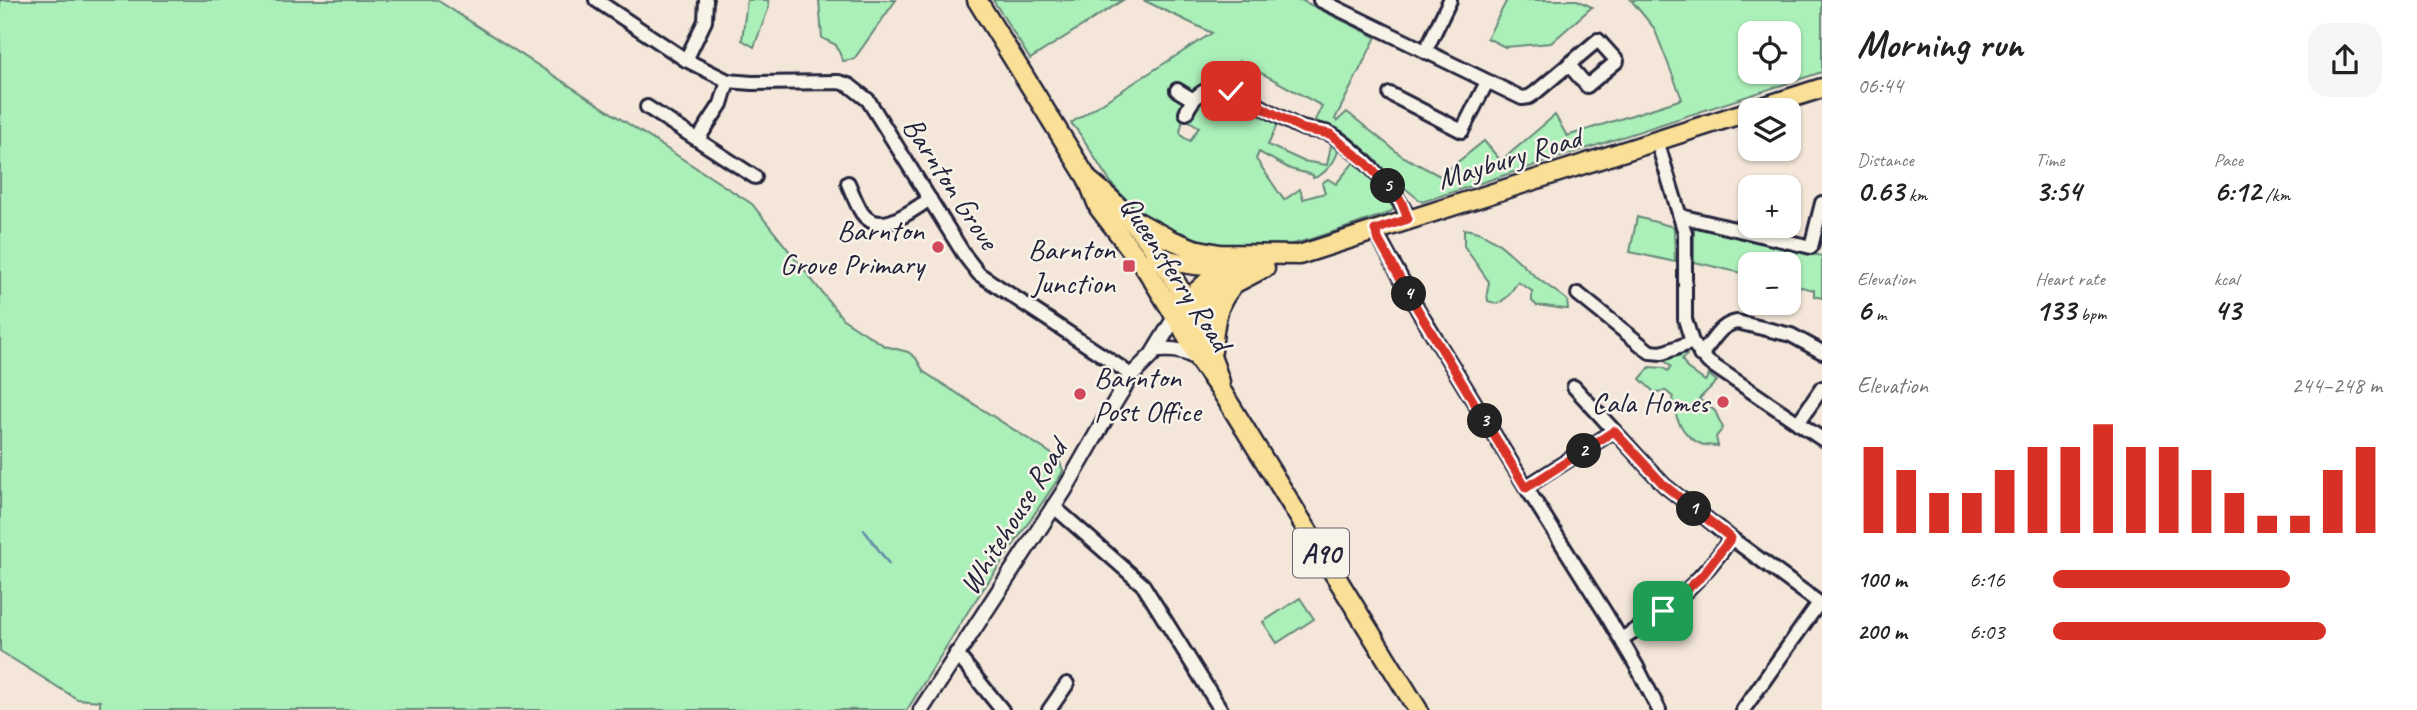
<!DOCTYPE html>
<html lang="en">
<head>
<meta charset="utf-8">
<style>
  :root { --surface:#fff; --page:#f6f6f6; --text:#222; --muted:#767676; --accent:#d93025 }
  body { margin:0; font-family:Caveat,sans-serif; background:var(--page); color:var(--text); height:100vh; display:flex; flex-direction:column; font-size:26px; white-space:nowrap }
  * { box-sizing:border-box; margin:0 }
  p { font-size:23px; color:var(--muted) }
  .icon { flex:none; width:38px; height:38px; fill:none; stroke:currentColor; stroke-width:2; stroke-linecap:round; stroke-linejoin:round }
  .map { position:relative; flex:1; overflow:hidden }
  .drawer { display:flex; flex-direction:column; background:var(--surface); width:595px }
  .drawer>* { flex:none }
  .controls { position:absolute; left:1738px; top:21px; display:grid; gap:14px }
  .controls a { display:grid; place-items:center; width:63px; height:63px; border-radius:14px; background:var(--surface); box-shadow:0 2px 5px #0004; font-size:35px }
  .pin { position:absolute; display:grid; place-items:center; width:60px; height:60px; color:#fff; margin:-30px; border-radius:14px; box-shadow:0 4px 10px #0006 }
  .km { position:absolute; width:35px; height:35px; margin:-18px; border-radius:50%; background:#222; color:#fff; font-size:19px; line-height:35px; text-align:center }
  .round { display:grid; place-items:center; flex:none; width:74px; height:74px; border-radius:21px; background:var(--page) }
  .overview { display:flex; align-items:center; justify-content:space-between; height:119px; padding:0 35px }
  h1 { font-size:38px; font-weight:700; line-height:52px }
  .stats { display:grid; grid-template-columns:repeat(3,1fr); gap:10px; height:119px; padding:7px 35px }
  .stats div { display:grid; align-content:center }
  .stats b { font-size:30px; font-weight:700 }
  .stats small { font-size:19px; font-weight:400 }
  .stats p { font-size:19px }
  .chart { height:196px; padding:14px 35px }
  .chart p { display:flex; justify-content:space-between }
  .chart svg { width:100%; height:126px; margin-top:7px; stroke:var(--accent); stroke-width:6 }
  ul { padding:0 35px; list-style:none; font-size:23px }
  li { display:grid; grid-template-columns:112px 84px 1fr; align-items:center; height:52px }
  li i { height:18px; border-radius:9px; background:var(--accent) }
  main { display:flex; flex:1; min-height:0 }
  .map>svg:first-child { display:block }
  .green { fill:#abefb9; stroke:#66887a; stroke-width:2; fill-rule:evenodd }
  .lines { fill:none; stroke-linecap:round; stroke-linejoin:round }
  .stream { stroke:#6389a7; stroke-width:2.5 }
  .minor-casing { stroke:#22223b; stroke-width:18 }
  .tertiary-casing { stroke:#22223b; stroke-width:19 }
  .primary-casing { stroke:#22223b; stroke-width:23 }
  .minor { stroke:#f7f3e8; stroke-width:12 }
  .tertiary { stroke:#f7f3e8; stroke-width:14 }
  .primary { stroke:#fadf96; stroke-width:18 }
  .route-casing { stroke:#fff; stroke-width:14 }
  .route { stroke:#d93025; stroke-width:9 }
  .poi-dot { fill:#d1495b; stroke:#f7f3e8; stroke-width:2.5 }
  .labels { text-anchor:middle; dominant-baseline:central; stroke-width:5; stroke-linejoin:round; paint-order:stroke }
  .shield { fill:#f7f3e8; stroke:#62616f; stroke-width:2 }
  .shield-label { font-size:28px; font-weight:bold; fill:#22223b }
  .street-label { font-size:30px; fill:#22223b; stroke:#f7f3e8 }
  .poi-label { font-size:30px; fill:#22223b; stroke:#f7f3e8; text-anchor:end }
</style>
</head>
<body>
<main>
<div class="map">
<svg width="1822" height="710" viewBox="0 0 1822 710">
  <rect width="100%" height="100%" fill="#f4e7d9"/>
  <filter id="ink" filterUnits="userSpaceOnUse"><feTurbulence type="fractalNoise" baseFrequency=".0143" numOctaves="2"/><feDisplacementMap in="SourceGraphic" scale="14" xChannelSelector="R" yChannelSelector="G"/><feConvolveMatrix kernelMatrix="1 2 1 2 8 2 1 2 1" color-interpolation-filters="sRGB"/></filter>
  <g filter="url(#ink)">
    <g class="green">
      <path d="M0 0H437L752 204 843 319 885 346 908 352 916 358 924 372 1058 458 1063 470 1061 475 969 610 907 710H100V701L77 699 0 651Z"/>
      <path d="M747 0H768L769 7 754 47 742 40Z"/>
      <path d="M819 0H896L854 59 843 61 836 45 822 38Z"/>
      <path d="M993 0H1123L1030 59Z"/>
      <path d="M1143 0H1301L1376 37 1335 119 1337 121 1347 112 1402 156 1440 176 1484 141 1501 161 1555 115 1567 136 1682 99 1654 28 1631 0H1822V72L1422 202 1330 128 1315 120 1322 106 1239 61 1227 83C1212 79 1189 86 1185 104 1183 113 1183 122 1180 132L1183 137 1190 141 1199 127 1189 121C1193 105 1205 91 1222 94L1278 123 1268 145 1303 161 1327 165 1331 145 1338 151C1335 162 1325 175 1313 178V175L1290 169 1259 152 1256 159 1284 200 1300 189 1303 199 1325 193 1322 183 1328 179 1336 184 1354 162 1373 180 1395 208 1389 213C1357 223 1325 236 1292 244 1232 257 1163 238 1120 193 1099 172 1090 143 1071 123L1212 33ZM1750 33H1788V72H1750Z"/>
      <path d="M1507 0H1577L1592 7 1551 43 1505 47 1487 38Z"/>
      <path d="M1637 217 1674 227 1675 262 1630 252Z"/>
      <path d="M1694 225 1822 256V298L1814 296V290L1789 284 1788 264H1750V275L1694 262Z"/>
      <path d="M1464 229C1493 231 1515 259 1536 277 1546 285 1557 292 1567 300L1568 309C1557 310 1548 304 1537 306L1532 301V291L1518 282 1507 297 1498 304 1488 301 1487 293 1489 282 1464 246Z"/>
      <path d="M1683 351 1687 355 1682 359 1687 368 1705 381 1709 375 1717 381 1699 399 1715 411 1723 428 1716 437 1718 446C1713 445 1705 446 1701 444 1682 436 1673 415 1673 397L1666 391 1654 392 1640 379 1650 367 1663 368 1668 371 1671 367 1663 359Z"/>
      <path d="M1300 598 1314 619 1277 643 1263 622Z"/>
    </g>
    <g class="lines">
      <path class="stream" d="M864 530 889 564"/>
      <defs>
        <g id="minor">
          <path d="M596 0 686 60 728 81 752 83 839 82 849 85 868 100 965 256 979 274 1120 367 1131 376"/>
          <path d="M1320 0 1522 98 1529 97 1535 93 1598 40 1617 61 1587 86 1569 65"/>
          <path d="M1425 52 1450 0"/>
          <path d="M686 60 705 21 706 0"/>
          <path d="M1177 90 1192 99"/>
          <path d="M1390 94 1462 131 1487 82"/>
          <path d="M647 107 755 177"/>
          <path d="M1186 113C1192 98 1202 89 1219 86 1248 97 1273 115 1302 128 1310 131 1320 130 1328 133 1349 141 1403 197 1408 219"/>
          <path d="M698 139 721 104 728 81"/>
          <path d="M1657 141 1685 233V319L1692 342 1708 362 1822 439"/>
          <path d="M848 183C852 192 856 204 862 213 880 238 912 210 930 199"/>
          <path d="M1680 216 1811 247 1822 203"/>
          <path d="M1375 230 1418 310 1526 487 1606 614 1637 667 1659 710"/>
          <path d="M1578 294 1650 352 1662 353 1692 342"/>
          <path d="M1700 355C1713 343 1718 325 1737 322L1791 335 1822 352"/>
          <path d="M1574 387 1664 485 1731 538 1822 605"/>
          <path d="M1798 423 1822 388"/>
          <path d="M1526 487 1614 431"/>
          <path d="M1053 506 1143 585 1221 710"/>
          <path d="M1621 639C1664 614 1703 580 1731 538"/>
          <path d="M956 653 1002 710"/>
          <path d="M1049 710 1067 684"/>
          <path d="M1743 710 1819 603"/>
        </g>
        <g id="tertiary">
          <path d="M1160 350C1176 349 1186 351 1199 360"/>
          <path d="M921 710 1064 491 1115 402 1131 376 1152 355 1175 317"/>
        </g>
        <g id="primary">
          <path d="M977 0 1087 178 1099 208 1146 269 1182 327 1199 360 1224 395 1418 710"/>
          <path d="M1753 110 1822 88"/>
          <path d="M1091 182C1153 232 1196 307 1220 382"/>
          <path d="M1136 221 1169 239 1217 258 1223 267 1224 273 1218 292"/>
          <path d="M1199 250 1219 254 1299 255 1750 111"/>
          <path d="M1155 255C1191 270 1226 265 1265 268"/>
          <path d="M1180 311 1194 294 1227 264"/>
          <path d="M1187 322 1218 292 1260 270"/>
          <path d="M1212 351C1214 329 1215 307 1230 289"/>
        </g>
      </defs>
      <use href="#minor" class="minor-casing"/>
      <use href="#tertiary" class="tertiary-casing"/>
      <use href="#primary" class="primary-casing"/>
      <use href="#minor" class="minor"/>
      <use href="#tertiary" class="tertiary"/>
      <use href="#primary" class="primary"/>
    </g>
  </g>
  <g class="lines" filter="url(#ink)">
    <defs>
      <path id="route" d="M1231 91 1303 129 1330 134 1366 163 1382 180 1401 201 1408 219 1375 230 1379 241 1418 310 1526 488 1614 431 1664 485 1731 538 1702 576 1663 611"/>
    </defs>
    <use href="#route" class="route-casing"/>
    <use href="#route" class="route"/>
  </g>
  <g class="poi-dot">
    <circle cx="938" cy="247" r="7"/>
    <rect x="1122" y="259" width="14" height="14" rx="3.5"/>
    <circle cx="1080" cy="394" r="7"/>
    <circle cx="1723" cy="402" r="7"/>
  </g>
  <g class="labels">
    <rect class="shield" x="1293" y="528.5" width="56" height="49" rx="5"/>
    <g class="shield-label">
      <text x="1321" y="553">A90</text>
    </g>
    <g class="street-label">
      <text transform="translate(1509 158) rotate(-17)">Maybury Road</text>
      <text transform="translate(951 183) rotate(57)">Barnton Grove</text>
      <text transform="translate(1176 273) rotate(57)">Queensferry Road</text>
      <text transform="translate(1013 517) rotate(-58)">Whitehouse Road</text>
    </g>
    <g class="poi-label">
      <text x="924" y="230">Barnton<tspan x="924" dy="34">Grove Primary</tspan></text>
      <text x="1115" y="249">Barnton<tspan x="1115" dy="34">Junction</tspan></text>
      <text x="1094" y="377" text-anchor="start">Barnton<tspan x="1094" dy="34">Post Office</tspan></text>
      <text x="1709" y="402">Cala Homes</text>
    </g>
  </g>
</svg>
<div class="controls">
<a><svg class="icon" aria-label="locate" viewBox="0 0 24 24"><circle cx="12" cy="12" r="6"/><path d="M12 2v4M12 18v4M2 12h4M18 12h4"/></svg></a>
<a><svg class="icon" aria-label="layers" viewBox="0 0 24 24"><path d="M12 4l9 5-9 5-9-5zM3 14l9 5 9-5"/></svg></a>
<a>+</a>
<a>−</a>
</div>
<div class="pin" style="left:1663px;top:611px;background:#1e9e55"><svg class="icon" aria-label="arrive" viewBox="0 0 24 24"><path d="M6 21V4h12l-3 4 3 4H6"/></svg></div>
<div class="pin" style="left:1231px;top:91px;background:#d93025"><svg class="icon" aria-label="check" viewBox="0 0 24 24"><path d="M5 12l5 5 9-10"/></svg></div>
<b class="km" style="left:1694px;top:509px">1</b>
<b class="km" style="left:1584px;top:451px">2</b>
<b class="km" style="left:1485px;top:421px">3</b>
<b class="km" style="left:1409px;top:294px">4</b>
<b class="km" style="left:1388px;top:186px">5</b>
</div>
<section class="drawer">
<div class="overview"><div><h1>Morning run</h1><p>06:44</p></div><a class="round"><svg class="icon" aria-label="share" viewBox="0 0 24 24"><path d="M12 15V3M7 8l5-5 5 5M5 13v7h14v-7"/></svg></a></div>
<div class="stats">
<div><p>Distance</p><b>0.63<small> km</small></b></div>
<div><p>Time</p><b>3:54</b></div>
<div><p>Pace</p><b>6:12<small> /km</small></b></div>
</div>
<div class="stats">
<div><p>Elevation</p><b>6<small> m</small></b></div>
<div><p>Heart rate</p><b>133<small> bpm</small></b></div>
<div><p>kcal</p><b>43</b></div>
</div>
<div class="chart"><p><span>Elevation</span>244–248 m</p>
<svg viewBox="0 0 160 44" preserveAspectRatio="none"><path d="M5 44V14M15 44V22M25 44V30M35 44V30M45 44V22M55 44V14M65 44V14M75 44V6M85 44V14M95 44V14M105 44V22M115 44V30M125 44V38M135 44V38M145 44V22M155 44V14"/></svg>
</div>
<ul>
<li><b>100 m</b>6:16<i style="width:72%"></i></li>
<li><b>200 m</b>6:03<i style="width:83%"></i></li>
</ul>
</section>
</main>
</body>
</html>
